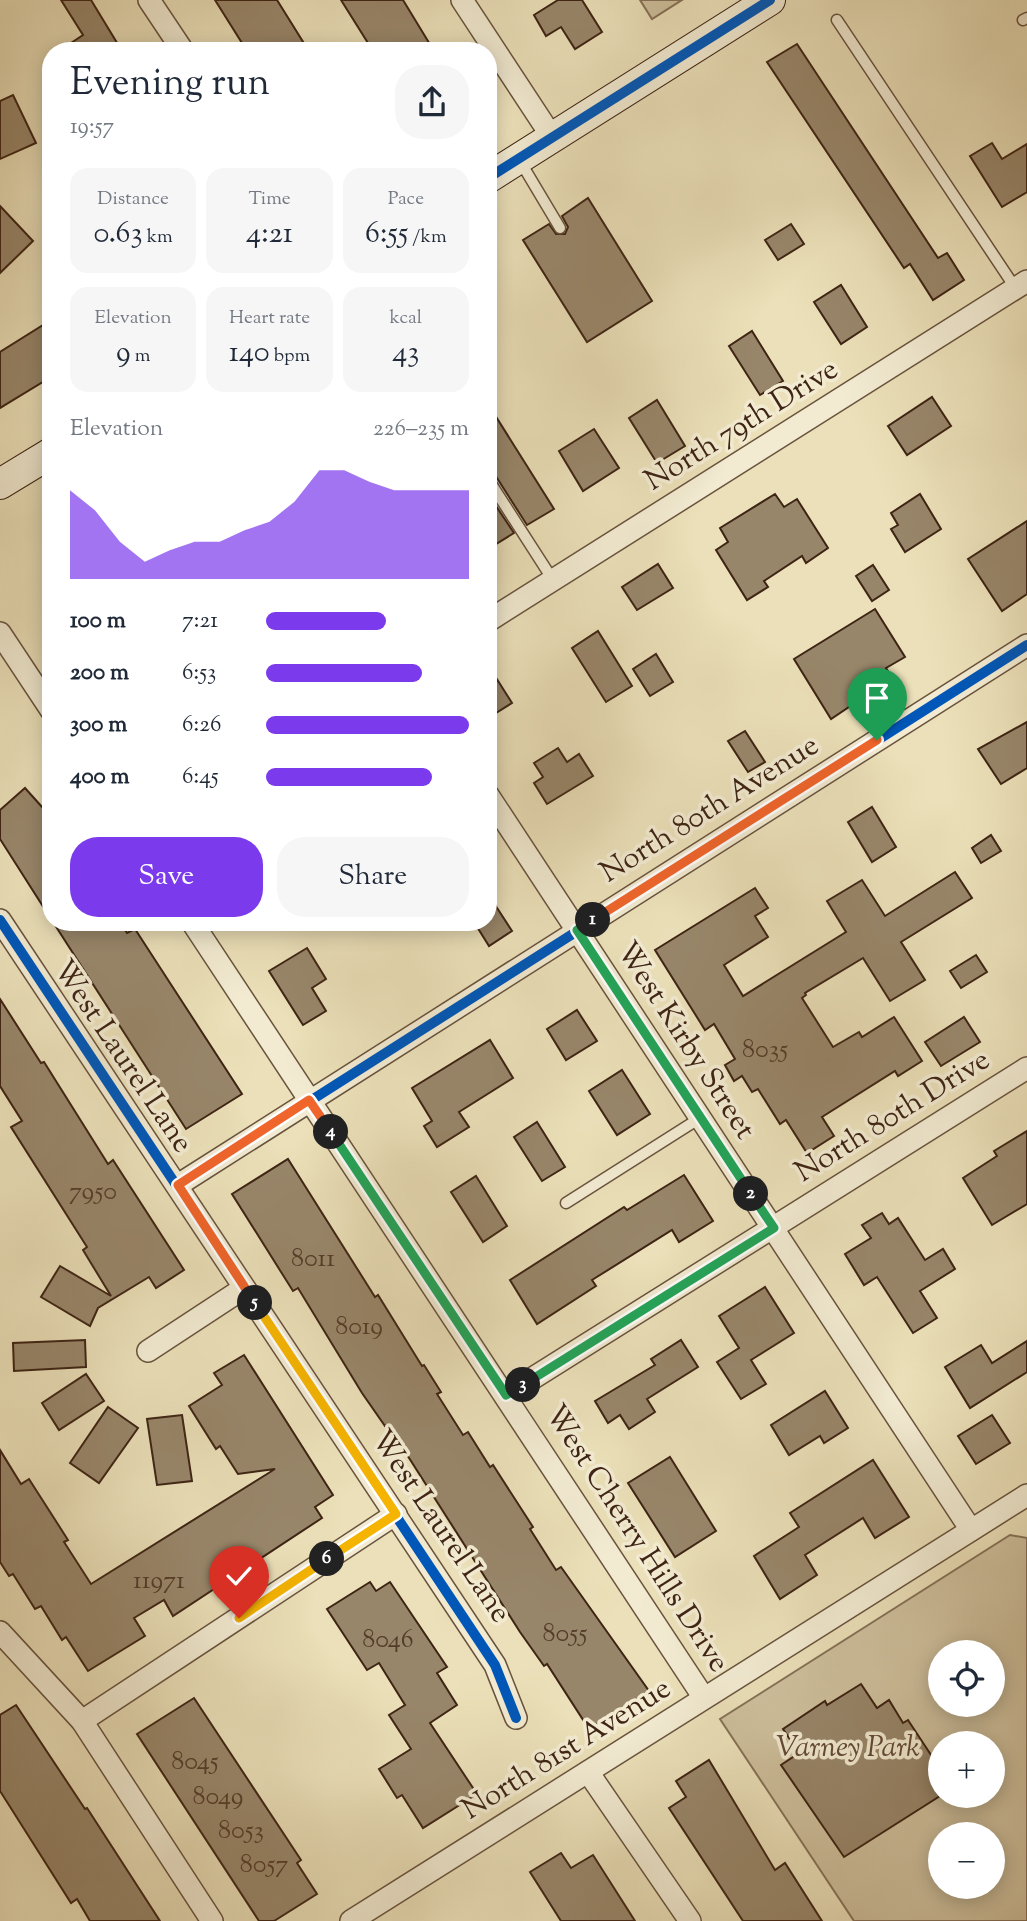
<!DOCTYPE html>
<html lang="en">
<head>
<meta charset="utf-8">
<style>
  :root { --surface:#fff; --page:#f6f6f7; --text:#1f2937; --muted:#747a83; --accent:#7c3aed }
  body { margin:0; font-family:"Sorts Mill Goudy",serif; background:var(--page); color:var(--text); height:100vh; display:flex; flex-direction:column; font-size:26px; white-space:nowrap }
  * { box-sizing:border-box; margin:0 }
  p { font-size:23px; color:var(--muted) }
  .icon { flex:none; width:38px; height:38px; fill:none; stroke:currentColor; stroke-width:2; stroke-linecap:round; stroke-linejoin:round }
  .map { position:relative; flex:1; overflow:hidden }
  .side { position:absolute; left:42px; top:42px; width:455px; height:889px; display:flex; flex-direction:column; background:var(--surface); border-radius:28px; box-shadow:0 4px 18px #0003 }
  .side>* { flex:none }
  .buttons { position:absolute; left:928px; top:1640px; display:grid; gap:14px }
  .buttons a { display:grid; place-items:center; width:77px; height:77px; border-radius:50%; background:var(--surface); box-shadow:0 4px 18px #0003; font-size:35px }
  .pin { position:absolute; display:grid; place-items:center; width:60px; height:60px; color:#fff; margin:-72px -30px; border-radius:50% 50% 50% 0; rotate:-45deg; box-shadow:0 0 7px #0007 }
  .pin .icon { rotate:45deg }
  .km { position:absolute; width:35px; height:35px; margin:-18px; border-radius:50%; background:#222; color:#fff; font-size:19px; line-height:35px; text-align:center }
  .round { display:grid; place-items:center; flex:none; width:74px; height:74px; border-radius:28px; background:var(--page) }
  .headline { display:flex; align-items:center; justify-content:space-between; height:119px; padding:0 28px }
  h1 { font-size:38px; font-weight:600; line-height:52px }
  .metrics { display:grid; grid-template-columns:repeat(3,1fr); gap:10px; height:119px; padding:7px 28px }
  .metrics div { display:grid; align-content:center; border-radius:18px; background:var(--page); text-align:center }
  .metrics b { font-size:30px; font-weight:600 }
  .metrics small { font-size:19px; font-weight:400 }
  .metrics p { font-size:19px }
  .chart { height:196px; padding:14px 28px }
  .chart p { display:flex; justify-content:space-between }
  .chart svg { width:100%; height:126px; margin-top:7px; fill:var(--accent); opacity:.7 }
  .cta { display:flex; gap:14px; margin-top:auto; padding:14px 28px }
  .cta a { flex:1; height:80px; border-radius:28px; background:var(--accent); color:#fff; font-size:28px; font-weight:600; line-height:80px; text-align:center }
  .cta a+a { background:var(--page); color:var(--text) }
  ul { padding:0 28px; list-style:none; font-size:23px }
  li { display:grid; grid-template-columns:112px 84px 1fr; align-items:center; height:52px }
  li i { height:18px; border-radius:9px; background:var(--accent) }
  .map>svg:first-child { display:block }
  .green { fill:#cec09d; stroke:#867258; stroke-width:2; fill-rule:evenodd }
  .building { fill:#98866a; stroke:#3e2414; stroke-width:2 }
  .lines { fill:none; stroke-linecap:round; stroke-linejoin:round }
  .lane-casing { stroke:#69533d; stroke-width:13 }
  .street-casing { stroke:#69533d; stroke-width:24 }
  .secondary-casing { stroke:#3e2414; stroke-width:32 }
  .lane { stroke:#f2ebd2; stroke-width:10 }
  .street { stroke:#f2ebd2; stroke-width:21 }
  .secondary { stroke:#f2ebd2; stroke-width:30 }
  .cycleway-casing { stroke:#f2ebd2; stroke-width:15 }
  .cycleway { stroke:#0057b8; stroke-width:10 }
  .split-1-casing { stroke:#fff; stroke-width:14 }
  .split-2-casing { stroke:#fff; stroke-width:14 }
  .split-3-casing { stroke:#fff; stroke-width:14 }
  .split-4-casing { stroke:#fff; stroke-width:14 }
  .split-5-casing { stroke:#fff; stroke-width:14 }
  .split-6-casing { stroke:#fff; stroke-width:14 }
  .split-7-casing { stroke:#fff; stroke-width:14 }
  .split-1 { stroke:#f0652b; stroke-width:9 }
  .split-2 { stroke:#22a559; stroke-width:9 }
  .split-3 { stroke:#22a559; stroke-width:9 }
  .split-4 { stroke:#22a559; stroke-width:9 }
  .split-5 { stroke:#f0652b; stroke-width:9 }
  .split-6 { stroke:#f5b400; stroke-width:9 }
  .split-7 { stroke:#f5b400; stroke-width:9 }
  .labels { text-anchor:middle; dominant-baseline:central; stroke-width:7; stroke-linejoin:round; paint-order:stroke }
  .number-label { font-size:26px; fill:#543c2a }
  .street-label { font-size:30px; fill:#3e2414; stroke:#f2ebd2 }
  .park-label { font-size:30px; font-style:italic; fill:#624b36; stroke:#f2ebd2 }
</style>
</head>
<body>
<div class="map">
<svg width="1027" height="1921" viewBox="0 0 1027 1921">
  <rect width="100%" height="100%" fill="#ebe0b9"/>
  <filter id="stains"><feTurbulence type="fractalNoise" baseFrequency=".00286" numOctaves="4"/><feColorMatrix values="0 0 0 0 .2 0 0 0 0 .09 0 0 0 0 .02 0 0 0 .5 -.17"/></filter>
  <radialGradient id="worn" r=".72"><stop offset=".6" stop-color="#630" stop-opacity="0"/><stop offset="1" stop-color="#630" stop-opacity=".3"/></radialGradient>
  <g class="green">
    <path d="M640 0H682L652 19Z"/>
    <path d="M1010 1535 1027 1538V1921H854L720 1719ZM940 1652H992V1704H940ZM940 1743H992V1796H940ZM940 1834H992V1886H940Z"/>
  </g>
  <g class="building">
    <path d="M61 0H91L122 51H59L83 35Z"/>
    <path d="M215 0H277L305 45 295 51H247Z"/>
    <path d="M341 0H403L434 51H373Z"/>
    <path d="M558 0H582L602 32 575 49 561 27 546 36 534 15Z"/>
    <path d="M797 44 938 258 947 253 964 280 933 300 910 264 904 268 767 62Z"/>
    <path d="M13 95 36 143 0 159V101Z"/>
    <path d="M992 143 1002 159 1027 144V192L1002 207 970 156Z"/>
    <path d="M588 198 652 301 587 342 523 240 549 224 556 234H565L568 227 562 216Z"/>
    <path d="M0 206 33 241 0 273Z"/>
    <path d="M791 224 804 244 778 260 765 240Z"/>
    <path d="M841 285 867 327 841 344 814 302Z"/>
    <path d="M51 320V377L0 408V352Z"/>
    <path d="M752 331 783 381 760 395 729 346Z"/>
    <path d="M932 397 951 426 907 455 888 426Z"/>
    <path d="M657 400 685 446 657 463 629 418Z"/>
    <path d="M488 404 554 509 527 525 495 475 488 471Z"/>
    <path d="M594 429 619 468 583 491 559 451Z"/>
    <path d="M488 494 514 533 488 549Z"/>
    <path d="M775 494 784 507 797 499 828 548 806 563 802 556 764 581 768 587 747 600 716 550 728 542 720 528Z"/>
    <path d="M920 494 941 529 905 552 891 529 898 525 891 513Z"/>
    <path d="M1027 521V594L1002 611 968 559Z"/>
    <path d="M658 564 673 588 637 610 622 587Z"/>
    <path d="M873 565 889 590 872 601 856 576Z"/>
    <path d="M875 609 905 657 886 668 892 678 831 719 794 659Z"/>
    <path d="M598 631 632 686 606 702 572 648Z"/>
    <path d="M656 654 673 682 650 696 633 669Z"/>
    <path d="M488 665 512 703 488 718Z"/>
    <path d="M1027 722V768L1001 784 978 749Z"/>
    <path d="M745 731 765 762 748 772 728 741Z"/>
    <path d="M558 748 567 762 579 754 593 776 547 804 534 783 543 777 534 763Z"/>
    <path d="M25 788 51 817V919L0 839V810Z"/>
    <path d="M872 807 896 847 872 862 848 822Z"/>
    <path d="M991 835 1001 851 981 863 972 848Z"/>
    <path d="M955 872 972 898 901 942 925 980 890 1001 863 958 805 993 806 995 802 998 833 1047 859 1032 862 1037 894 1017 922 1061 898 1076 895 1071 822 1117 834 1136 807 1153 786 1120 780 1124 758 1089 752 1092 742 1076 734 1081 725 1065 735 1059 714 1024 705 1030 655 950 755 888 768 908 755 916 768 937 724 965 743 996 846 932 827 901 862 880 885 916Z"/>
    <path d="M488 894 512 931 489 946 474 922H488Z"/>
    <path d="M53 922H120L127 933 135 929 242 1094 186 1129Z"/>
    <path d="M307 948 326 979 312 988 326 1011 303 1025 269 971Z"/>
    <path d="M976 955 987 972 961 988 950 971Z"/>
    <path d="M0 999 41 1063 44 1062 108 1164 113 1160 184 1270 156 1288 149 1277 98 1308 90 1326 41 1297 60 1266 111 1296 83 1250 87 1247 11 1127 22 1121 0 1086Z"/>
    <path d="M577 1010 597 1041 566 1060 547 1029Z"/>
    <path d="M964 1017 980 1042 941 1066 925 1042Z"/>
    <path d="M490 1040 513 1078 459 1112 469 1127 437 1147 424 1126 432 1121 412 1088Z"/>
    <path d="M622 1070 650 1114 617 1135 589 1091Z"/>
    <path d="M537 1122 565 1167 542 1181 514 1137Z"/>
    <path d="M1027 1131V1204L992 1225 963 1178 997 1156 994 1151Z"/>
    <path d="M288 1159 375 1297 378 1295 422 1366 424 1365 441 1392 437 1394 463 1435 468 1432 490 1467 493 1465 533 1527 530 1529 556 1570 561 1567 649 1691 589 1729 547 1664 544 1666 520 1632 388 1425 385 1426 362 1393 298 1288 293 1291 232 1194Z"/>
    <path d="M684 1175 713 1221 679 1242 672 1230 592 1280 596 1286 537 1324 510 1280 624 1207 627 1210Z"/>
    <path d="M476 1176 507 1226 483 1242 451 1192Z"/>
    <path d="M882 1213 889 1224 898 1218 925 1260 943 1249 955 1269 920 1291 937 1318 913 1333 877 1277 864 1285 845 1254 871 1238 862 1225Z"/>
    <path d="M765 1287 794 1333 751 1360 766 1384 741 1399 717 1362 739 1348 719 1316Z"/>
    <path d="M85 1340 86 1367 14 1371 13 1343Z"/>
    <path d="M681 1340 698 1367 647 1399 655 1412 629 1429 620 1415 608 1423 595 1401 655 1365 651 1359Z"/>
    <path d="M1027 1341V1372L970 1408 945 1367 981 1345 992 1363Z"/>
    <path d="M244 1355 333 1495 315 1507 322 1518 173 1616 164 1600 134 1618 145 1636 88 1671 66 1637 62 1640 41 1606 35 1609 13 1574 9 1576 0 1562V1450L21 1484 29 1479 68 1540 64 1542 91 1584 275 1469 238 1474 220 1446 216 1449 189 1406 222 1385 214 1373Z"/>
    <path d="M86 1374 104 1401 59 1430 42 1403Z"/>
    <path d="M825 1391 848 1428 824 1443 820 1436 789 1455 771 1425Z"/>
    <path d="M108 1407 138 1428 99 1483 70 1463Z"/>
    <path d="M182 1415 192 1481 157 1485 147 1419Z"/>
    <path d="M992 1415 1010 1443 976 1464 958 1436Z"/>
    <path d="M670 1457 716 1531 675 1557 628 1483Z"/>
    <path d="M873 1460 909 1517 875 1538 863 1518 805 1555 817 1575 780 1599 754 1556 799 1527 790 1513Z"/>
    <path d="M370 1582 376 1591 390 1582 447 1667 437 1673 457 1705 430 1723 477 1794 423 1828 402 1795 397 1798 379 1769 411 1749 389 1715 405 1705 379 1663 367 1670 327 1609Z"/>
    <path d="M861 1684 877 1708 889 1700 903 1723 908 1720 937 1764 931 1767 940 1781V1796L844 1857 781 1765 799 1753 783 1729 825 1701 827 1705Z"/>
    <path d="M194 1698 301 1860 297 1863 317 1894 274 1921H259L137 1734Z"/>
    <path d="M16 1705 85 1809 87 1808 160 1921H90L77 1899 71 1903 0 1791V1715Z"/>
    <path d="M709 1760 775 1870 785 1863 822 1921H743L669 1808 686 1797 676 1781Z"/>
    <path d="M561 1853 571 1868 593 1855 635 1921H561L530 1872Z"/>
  </g>
  <g class="lines">
    <defs>
      <g id="lane">
        <path d="M837 20 1016 289"/>
        <path d="M1023 20 1027 18"/>
        <path d="M520 161 560 228"/>
        <path d="M488 479 553 580"/>
        <path d="M566 1203 700 1118"/>
      </g>
      <g id="street">
        <path d="M149 0 183 51"/>
        <path d="M462 0 552 137"/>
        <path d="M488 621 1027 281"/>
        <path d="M0 633 51 710"/>
        <path d="M488 795 971 1530"/>
        <path d="M0 920 495 1665 516 1718"/>
        <path d="M192 922 704 1698"/>
        <path d="M178 1185 1027 645"/>
        <path d="M148 1351 244 1288"/>
        <path d="M506 1395 1027 1068"/>
        <path d="M0 1632 82 1721 212 1921"/>
        <path d="M82 1721 396 1514"/>
        <path d="M588 1772 690 1921"/>
        <path d="M351 1921 1027 1495"/>
      </g>
      <g id="secondary">
        <path d="M488 178 770 0"/>
        <path d="M0 484 51 453"/>
      </g>
    </defs>
    <use href="#lane" class="lane-casing"/>
    <use href="#street" class="street-casing"/>
    <use href="#secondary" class="secondary-casing"/>
    <use href="#lane" class="lane"/>
    <use href="#street" class="street"/>
    <use href="#secondary" class="secondary"/>
    <defs>
      <g id="cycleway">
        <path d="M488 178 770 0"/>
        <path d="M0 920 495 1665 516 1718"/>
        <path d="M178 1185 1027 645"/>
      </g>
    </defs>
    <use href="#cycleway" class="cycleway-casing"/>
    <use href="#cycleway" class="cycleway"/>
  </g>
  <g class="lines">
    <defs>
      <path id="split-1" d="M593 920 877 740"/>
      <path id="split-2" d="M593 920 577 930 751 1194"/>
      <path id="split-3" d="M523 1385 774 1228 751 1194"/>
      <path id="split-4" d="M331 1132 506 1395 523 1385"/>
      <path id="split-5" d="M255 1303 178 1185 309 1100 331 1132"/>
      <path id="split-6" d="M255 1303 396 1514 327 1559"/>
      <path id="split-7" d="M239 1618 327 1559"/>
    </defs>
    <use href="#split-1" class="split-1-casing"/>
    <use href="#split-2" class="split-2-casing"/>
    <use href="#split-3" class="split-3-casing"/>
    <use href="#split-4" class="split-4-casing"/>
    <use href="#split-5" class="split-5-casing"/>
    <use href="#split-6" class="split-6-casing"/>
    <use href="#split-7" class="split-7-casing"/>
    <use href="#split-1" class="split-1"/>
    <use href="#split-2" class="split-2"/>
    <use href="#split-3" class="split-3"/>
    <use href="#split-4" class="split-4"/>
    <use href="#split-5" class="split-5"/>
    <use href="#split-6" class="split-6"/>
    <use href="#split-7" class="split-7"/>
  </g>
  <g class="labels">
    <g class="number-label">
      <text x="765" y="1050">8035</text>
      <text x="93" y="1192">7950</text>
      <text x="313" y="1259">8011</text>
      <text x="359" y="1327">8019</text>
      <text x="159" y="1581">11971</text>
      <text x="565" y="1634">8055</text>
      <text x="388" y="1640">8046</text>
      <text x="195" y="1762">8045</text>
      <text x="218" y="1797">8049</text>
      <text x="241" y="1831">8053</text>
      <text x="264" y="1865">8057</text>
    </g>
    <g class="street-label">
      <text transform="translate(742 426) rotate(-32)">North 79th Drive</text>
      <text transform="translate(710 810) rotate(-32)">North 80th Avenue</text>
      <text transform="translate(685 1041) rotate(57)">West Kirby Street</text>
      <text transform="translate(122 1057) rotate(56)">West Laurel Lane</text>
      <text transform="translate(893 1117) rotate(-32)">North 80th Drive</text>
      <text transform="translate(440 1527) rotate(56)">West Laurel Lane</text>
      <text transform="translate(636 1539) rotate(57)">West Cherry Hills Drive</text>
      <text transform="translate(567 1750) rotate(-32)">North 81st Avenue</text>
    </g>
    <g class="park-label">
      <text x="848" y="1748">Varney Park</text>
    </g>
  </g>
  <rect width="100%" height="100%" filter="url(#stains)"/>
  <rect width="100%" height="100%" fill="url(#worn)"/>
</svg>
<div class="buttons">
<a><svg class="icon" aria-label="locate" viewBox="0 0 24 24"><circle cx="12" cy="12" r="6"/><path d="M12 2v4M12 18v4M2 12h4M18 12h4"/></svg></a>
<a>+</a>
<a>−</a>
</div>
<div class="pin" style="left:877px;top:740px;background:#1e9e55"><svg class="icon" aria-label="arrive" viewBox="0 0 24 24"><path d="M6 21V4h12l-3 4 3 4H6"/></svg></div>
<div class="pin" style="left:239px;top:1618px;background:#d93025"><svg class="icon" aria-label="check" viewBox="0 0 24 24"><path d="M5 12l5 5 9-10"/></svg></div>
<b class="km" style="left:593px;top:920px">1</b>
<b class="km" style="left:751px;top:1194px">2</b>
<b class="km" style="left:523px;top:1385px">3</b>
<b class="km" style="left:331px;top:1132px">4</b>
<b class="km" style="left:255px;top:1303px">5</b>
<b class="km" style="left:327px;top:1559px">6</b>
<section class="side">
<div class="headline"><div><h1>Evening run</h1><p>19:57</p></div><a class="round"><svg class="icon" aria-label="share" viewBox="0 0 24 24"><path d="M12 15V3M7 8l5-5 5 5M5 13v7h14v-7"/></svg></a></div>
<div class="metrics">
<div><p>Distance</p><b>0.63<small> km</small></b></div>
<div><p>Time</p><b>4:21</b></div>
<div><p>Pace</p><b>6:55<small> /km</small></b></div>
</div>
<div class="metrics">
<div><p>Elevation</p><b>9<small> m</small></b></div>
<div><p>Heart rate</p><b>140<small> bpm</small></b></div>
<div><p>kcal</p><b>43</b></div>
</div>
<div class="chart"><p><span>Elevation</span>226–235 m</p>
<svg viewBox="0 0 160 44" preserveAspectRatio="none"><path d="M0 44V13L10 20L20 31L30 38L40 34L50 31L60 31L70 27L80 24L90 17L100 6L110 6L120 10L130 13L140 13L150 13L160 13V44z"/></svg>
</div>
<ul>
<li><b>100 m</b>7:21<i style="width:59%"></i></li>
<li><b>200 m</b>6:53<i style="width:77%"></i></li>
<li><b>300 m</b>6:26<i style="width:100%"></i></li>
<li><b>400 m</b>6:45<i style="width:82%"></i></li>
</ul>
<div class="cta"><a>Save</a><a>Share</a></div>
</section>
</div>
</body>
</html>
